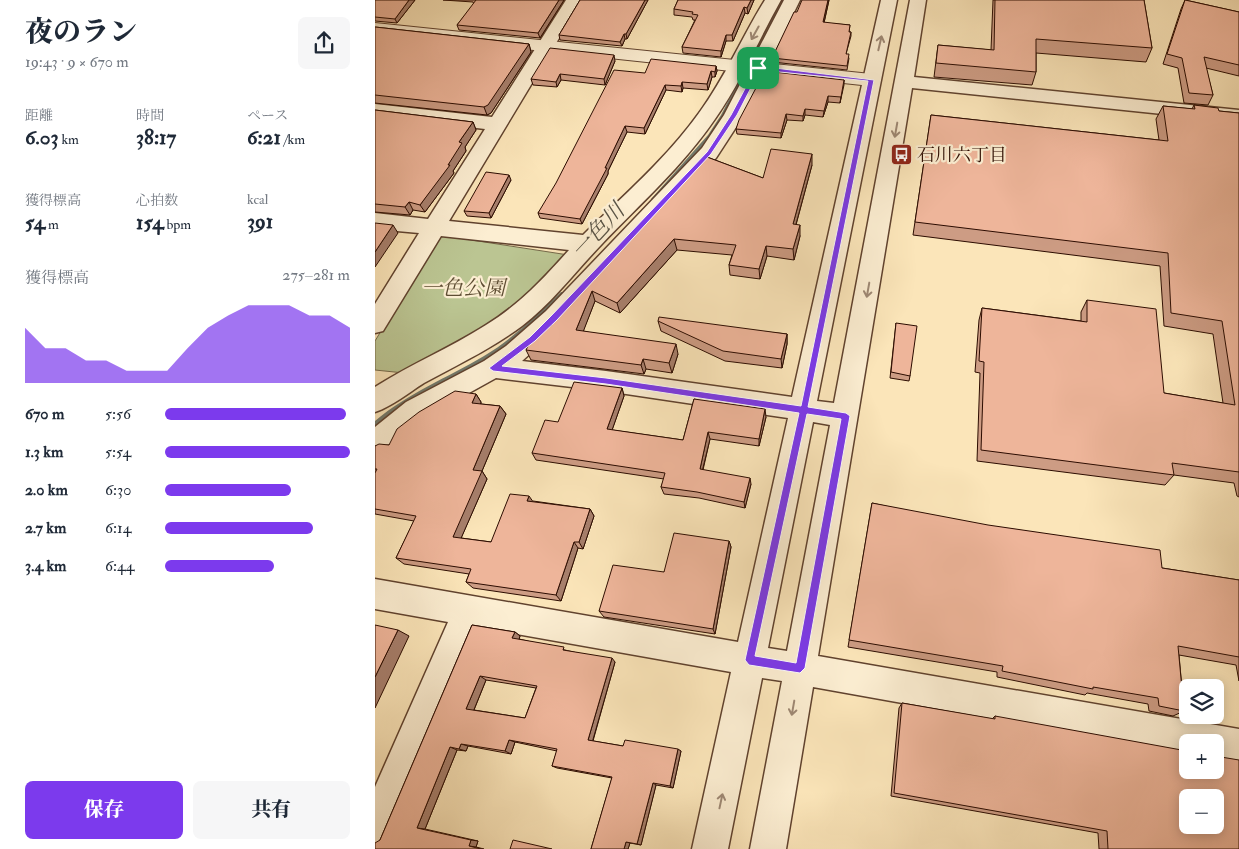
<!DOCTYPE html>
<html lang="ja">
<head>
<meta charset="utf-8">
<style>
  :root { --surface:#fff; --page:#f6f6f7; --text:#1f2937; --muted:#747a83; --accent:#7c3aed }
  body { margin:0; font-family:"IM FELL Double Pica","Noto Serif JP",serif; background:var(--page); color:var(--text); height:100vh; display:flex; flex-direction:column; font-size:19px; white-space:nowrap }
  * { box-sizing:border-box; margin:0 }
  p { font-size:16px; color:var(--muted) }
  .icon { flex:none; width:28px; height:28px; fill:none; stroke:currentColor; stroke-width:2; stroke-linecap:round; stroke-linejoin:round }
  .map { position:relative; flex:1; overflow:hidden }
  .side { display:flex; flex-direction:column; background:var(--surface); width:375px }
  .side>* { flex:none }
  .buttons { position:absolute; left:804px; top:679px; display:grid; gap:10px }
  .buttons a { display:grid; place-items:center; width:45px; height:45px; border-radius:8px; background:var(--surface); box-shadow:0 2px 12px #0003; font-size:25px }
  .pin { position:absolute; display:grid; place-items:center; width:42px; height:42px; color:#fff; margin:-21px; border-radius:10px; box-shadow:0 2px 8px #0006 }
  .round { display:grid; place-items:center; flex:none; width:52px; height:52px; border-radius:8px; background:var(--page) }
  .overview { display:flex; align-items:center; justify-content:space-between; height:85px; padding:0 25px }
  h1 { font-size:28px; font-weight:800; line-height:38px }
  .figures { display:grid; grid-template-columns:repeat(3,1fr); gap:8px; height:85px; padding:5px 25px }
  .figures div { display:grid; align-content:center }
  .figures b { font-size:21px; font-weight:800 }
  .figures small { font-size:14px; font-weight:400 }
  .figures p { font-size:14px }
  .chart { height:140px; padding:10px 25px }
  .chart p { display:flex; justify-content:space-between }
  .chart svg { width:100%; height:90px; margin-top:5px; fill:var(--accent); opacity:.7 }
  .cta { display:flex; gap:10px; margin-top:auto; padding:10px 25px }
  .cta a { flex:1; height:58px; border-radius:8px; background:var(--accent); color:#fff; font-size:20px; font-weight:800; line-height:58px; text-align:center }
  .cta a+a { background:var(--page); color:var(--text) }
  ul { padding:0 25px; list-style:none; font-size:16px }
  li { display:grid; grid-template-columns:80px 60px 1fr; align-items:center; height:38px }
  li i { height:12px; border-radius:6px; background:var(--accent) }
  main { display:flex; flex:1; min-height:0 }
  .map>svg:first-child { display:block }
  .green { fill:#bbc592; stroke:#746849 }
  .lines { fill:none; stroke-linecap:round; stroke-linejoin:round }
  .stream { fill:#717769; fill-rule:evenodd }
  .minor-casing { stroke:#60422e; stroke-width:3 }
  .tertiary-casing { stroke:#60422e; stroke-width:2 }
  .minor { fill:#fceed2; fill-rule:evenodd }
  .tertiary { fill:#fceed2; fill-rule:evenodd }
  .wall { fill:#cd9c84; stroke:#2c0c00; fill-rule:evenodd }
  .shaded-wall { fill:#a77f6c; stroke:#2c0c00 }
  .building { fill:#eeb59a; stroke:#2c0c00; fill-rule:evenodd }
  .oneway { stroke:#9e8874 }
  .route { fill:#7c3aed; stroke:#fff; fill-rule:evenodd }
  .labels { text-anchor:middle; dominant-baseline:central; stroke-width:4.5; stroke-linejoin:round; paint-order:stroke }
  .far-poi-label { font-size:18px; fill:#2c0c00; stroke:#fceed2; text-anchor:start }
  .park-label { font-size:21px; font-style:italic; fill:#5e4d33; stroke:#fceed2 }
  .water-label { font-size:22px; font-style:italic; fill:#5a5446; stroke:#fceed2 }
</style>
</head>
<body>
<main>
<section class="side">
<div class="overview"><div><h1>夜のラン</h1><p>19:43 · 9 × 670 m</p></div><a class="round"><svg class="icon" aria-label="share" viewBox="0 0 24 24"><path d="M12 15V3M7 8l5-5 5 5M5 13v7h14v-7"/></svg></a></div>
<div class="figures">
<div><p>距離</p><b>6.03<small> km</small></b></div>
<div><p>時間</p><b>38:17</b></div>
<div><p>ペース</p><b>6:21<small> /km</small></b></div>
</div>
<div class="figures">
<div><p>獲得標高</p><b>54<small> m</small></b></div>
<div><p>心拍数</p><b>154<small> bpm</small></b></div>
<div><p>kcal</p><b>391</b></div>
</div>
<div class="chart"><p><span>獲得標高</span>275–281 m</p>
<svg viewBox="0 0 160 44" preserveAspectRatio="none"><path d="M0 44V17L10 27L20 27L30 33L40 33L50 38L60 38L70 38L80 27L90 17L100 11L110 6L120 6L130 6L140 11L150 11L160 17V44z"/></svg>
</div>
<ul>
<li><b>670 m</b>5:56<i style="width:98%"></i></li>
<li><b>1.3 km</b>5:54<i style="width:100%"></i></li>
<li><b>2.0 km</b>6:30<i style="width:68%"></i></li>
<li><b>2.7 km</b>6:14<i style="width:80%"></i></li>
<li><b>3.4 km</b>6:44<i style="width:59%"></i></li>
</ul>
<div class="cta"><a>保存</a><a>共有</a></div>
</section>
<div class="map">
<svg width="864" height="849" viewBox="0 0 864 849">
  <rect width="100%" height="100%" fill="#fbe5b9"/>
  <filter id="stains"><feTurbulence type="fractalNoise" baseFrequency=".004" numOctaves="4"/><feColorMatrix values="0 0 0 0 .2 0 0 0 0 .09 0 0 0 0 .02 0 0 0 .5 -.17"/></filter>
  <radialGradient id="worn" r=".72"><stop offset=".6" stop-color="#630" stop-opacity="0"/><stop offset="1" stop-color="#630" stop-opacity=".3"/></radialGradient>
  <path class="green" d="M64 235 200 256 133 315 29 373 0 370V341Z"/>
  <g class="lines">
    <g class="stream">
      <path d="M405 0H409L352 115 337 137 280 201H276V199L333 135 346 115Z"/>
      <path d="M186 292H188L191 294 153 330 124 353 42 398 28 407 0 428V421C33 393 72 378 109 356 138 339 161 315 186 292Z"/>
    </g>
    <defs>
      <g id="minor">
        <path d="M191 0H207L74 221 208 235C248 196 291 159 324 113 350 78 367 37 390 0H406C384 39 366 82 340 119 308 166 265 204 226 245 200 272 177 303 147 326 116 349 82 365 49 383 33 393 18 406 0 412V387C36 364 75 348 111 325 144 305 169 278 194 250L66 236 8 331 0 333V304L44 233 0 229V213L53 219 110 129 0 116V104L117 117Z"/>
        <path d="M409 0H425L369 115 341 158 187 325 147 361 231 371 417 397 506 0H522L442 401 459 403 535 0H551L539 77 864 110V122L537 88 443 656 864 729V763L840 758V742H812V754L438 687 411 849H375L407 681 387 678 353 849H317L356 672 102 627 12 840 0 846V787L73 622 0 609V579L363 642 413 418 231 391 121 378 49 418 9 451 0 454V427L31 402 109 361 131 346 171 311 327 148 349 115ZM438 422 455 425 412 651 393 648Z"/>
      </g>
      <path id="tertiary" d="M0 23 496 74 503 76 506 80 503 84 496 86 0 33Z"/>
    </defs>
    <use href="#minor" class="minor-casing"/>
    <use href="#tertiary" class="tertiary-casing"/>
    <use href="#minor" class="minor"/>
    <use href="#tertiary" class="tertiary"/>
  </g>
  <g class="wall">
    <path d="M0 0H40L22 23 0 21Z"/>
    <path d="M68 0H189L165 38 84 30 82 25 99 4 98 2Z"/>
    <path d="M205 0H273L252 39H250L247 46 185 40 184 35Z"/>
    <path d="M303 0H379L373 14 370 13 358 41H351L346 57 308 53 307 47 320 20H318L317 17 299 15V9Z"/>
    <path d="M454 0 449 23 475 25 474 32H476V36L471 54 474 58 472 70 397 62V58Z"/>
    <path d="M618 0H769L777 48 771 62 661 53V72L657 85 559 77 563 45 616 50Z"/>
    <path d="M810 0 864 12V76L831 68 838 95 833 105 809 103 803 68 788 64 806 9Z"/>
    <path d="M0 27 154 44 156 52 116 113 112 115 0 103Z"/>
    <path d="M240 61 230 85 186 80 182 87 158 85 156 79Z"/>
    <path d="M341 66 342 71 340 77H337L333 90 308 88 307 92 291 90 270 134 252 132 233 171V174L207 224 165 218 163 213 270 73Z"/>
    <path d="M469 80 465 103 453 102 448 117 430 115 428 121 412 120 406 138 362 134 361 129Z"/>
    <path d="M819 105 844 111 864 113V497L862 496 859 483 799 475 790 485 602 461 605 373 600 372 604 320 607 308 706 321V312L712 300 789 393 848 403 838 334 789 326 785 266 538 235 556 115 784 140 781 119 788 106 817 109Z"/>
    <path d="M0 110 98 122 101 130 90 147 91 151 78 171 79 173 50 212 38 210 35 215 0 212Z"/>
    <path d="M332 157 388 178 437 165 421 225 425 236 419 260 392 256 385 279 355 275 354 265 357 255 302 250 245 313 220 301 208 331 303 354 297 373 271 369 269 374 156 360 151 350 176 326Z"/>
    <path d="M136 180 116 218 92 216 89 211Z"/>
    <path d="M283 321 412 334V344L407 368 350 361 286 331Z"/>
    <path d="M521 323 535 376 534 381 515 378Z"/>
    <path d="M247 388 249 396 237 430 308 440 319 399 391 417 384 446 335 439 328 470 376 484 370 508 324 498 289 494 286 487 289 479 161 460 157 453 183 422Z"/>
    <path d="M101 394 106 402V404L125 406 131 414 107 471 112 479 86 538 116 542 158 501 215 509 219 516 208 549 203 548 186 601 98 588 91 582 94 574 29 564 21 558 39 521 0 514V446L14 445Z"/>
    <path d="M497 503 787 568 864 580V681L861 665 804 655 809 711 798 716 774 711 773 704 712 693 710 695 622 677V672L473 647Z"/>
    <path d="M354 541 356 547 340 634 229 617 224 611 289 572Z"/>
    <path d="M97 625 140 632 145 636 144 639 240 662 218 741 248 746 306 751 298 788 281 785 266 845 255 843 253 849H216L237 778 182 768 177 766 182 751 140 742 136 754 93 746 91 751 82 750 50 829 103 841 101 847 109 849H0L5 840ZM111 680 161 688 150 718 99 710Z"/>
    <path d="M527 703 617 719 620 716 864 849H724L723 833 516 796 524 708Z"/>
  </g>
  <g class="shaded-wall">
    <path d="M34 0H40L22 23 20 19Z"/>
    <path d="M184 0H189L165 38 163 33Z"/>
    <path d="M270 0H273L252 39 251 34Z"/>
    <path d="M376 0H379L373 14 372 8Z"/>
    <path d="M453 0H454L448 27V22Z"/>
    <path d="M369 7 370 13 358 41 357 35Z"/>
    <path d="M249 34 250 39 247 46 245 42Z"/>
    <path d="M351 35V41L346 57V51Z"/>
    <path d="M154 44 156 52 116 113 112 115 109 107Z"/>
    <path d="M239 55 240 61 230 85 229 79Z"/>
    <path d="M341 66 342 71 340 77V72Z"/>
    <path d="M336 71 337 77 333 90 332 84Z"/>
    <path d="M185 74 186 80 182 87 181 82Z"/>
    <path d="M469 80V85L465 103 466 97Z"/>
    <path d="M307 82 308 88 307 92 306 86Z"/>
    <path d="M290 85 291 90 270 134 269 128Z"/>
    <path d="M453 96V102L448 117 449 111Z"/>
    <path d="M430 109V115L428 121V116Z"/>
    <path d="M411 114 412 120 406 138V133Z"/>
    <path d="M98 122 101 130 90 147 91 151 78 171 79 173 50 212 45 205 73 165 84 142Z"/>
    <path d="M250 126 252 132 233 171V174L207 224 205 219Z"/>
    <path d="M437 154V165L418 235V224Z"/>
    <path d="M134 175 136 180 116 218 114 213Z"/>
    <path d="M34 202 38 210 35 215 30 207Z"/>
    <path d="M18 225 23 233 0 267V252Z"/>
    <path d="M425 225V236L419 260 418 249Z"/>
    <path d="M299 239 302 250 245 313 242 303Z"/>
    <path d="M391 246 392 256 385 279 384 269Z"/>
    <path d="M217 291 220 301 205 340 201 330Z"/>
    <path d="M412 334V344L407 368 406 359Z"/>
    <path d="M301 344 303 354 297 373 294 363Z"/>
    <path d="M268 359 271 369 269 374 266 365Z"/>
    <path d="M247 388 249 396 235 436 232 429Z"/>
    <path d="M101 394 106 402 103 411 97 403Z"/>
    <path d="M125 406 131 414 107 471 112 479 84 543 78 537 98 470Z"/>
    <path d="M390 409 391 417 384 446V439Z"/>
    <path d="M333 432 335 439 326 476 325 469Z"/>
    <path d="M375 478 376 484 370 508 369 502Z"/>
    <path d="M154 496 159 503 152 501Z"/>
    <path d="M215 509 219 516 208 549 204 542Z"/>
    <path d="M354 541 356 547 340 634 338 629Z"/>
    <path d="M199 542 203 548 186 601 181 595Z"/>
    <path d="M23 630 34 636 0 708V677Z"/>
    <path d="M140 632 145 636 143 643 137 638Z"/>
    <path d="M237 658 240 662 217 743 213 740Z"/>
    <path d="M105 676 111 680 98 712 91 709Z"/>
    <path d="M134 740 140 742 136 754 130 751Z"/>
    <path d="M86 744 93 746 91 751 84 749Z"/>
    <path d="M75 747 82 750 50 829 42 828Z"/>
    <path d="M303 749 306 751 298 788 295 786Z"/>
    <path d="M278 783 281 785 266 845 262 844Z"/>
    <path d="M96 840 103 841 101 847 94 846Z"/>
    <path d="M251 842 255 843 253 849H249Z"/>
  </g>
  <g class="building">
    <path d="M0 0H34L20 19 0 17Z"/>
    <path d="M101 0H184L163 33 82 25Z"/>
    <path d="M205 0H270L251 34H249L245 42 184 35Z"/>
    <path d="M303 0H376L372 8 369 7 357 35H351L346 51 307 47 323 15 317 14 318 12 299 9Z"/>
    <path d="M427 0H453L448 22 475 25 474 32H476L471 54H474L472 66 397 58 419 12H422Z"/>
    <path d="M620 0H769L777 48 661 39V72L561 63 563 45 619 50Z"/>
    <path d="M810 0 864 12V65L829 57 838 95 814 93 807 58 792 54Z"/>
    <path d="M0 27 154 44 113 105 109 107 0 95Z"/>
    <path d="M175 48 239 55 229 79 185 74 181 82 156 79Z"/>
    <path d="M276 59 341 66 340 72 336 71 332 84 307 82 306 86 290 85 269 128 250 126 230 168H232L205 219 163 213 181 183 239 70 270 73Z"/>
    <path d="M390 71 469 80 466 97 453 96 449 111 430 109 428 116 411 114 406 133 361 129 364 120Z"/>
    <path d="M819 105 843 108 844 111 864 113V472L797 463 799 475 606 450 609 362 604 361 607 308 712 322V300L781 309 789 393 860 405 847 321 796 313 793 253 540 222 556 115 793 141 788 106 820 109Z"/>
    <path d="M0 110 98 122 84 142 87 143 73 165H75L45 205 34 202 30 207 0 204Z"/>
    <path d="M396 149 437 154 418 224 425 225 418 249 391 246 384 269 354 265 361 245 299 239 242 303 217 291 201 330 301 344 294 363 268 359 266 365 151 350 155 342 173 326H176L178 322 332 157 388 178Z"/>
    <path d="M111 172 134 175 114 213 89 211Z"/>
    <path d="M0 223 18 225 0 252Z"/>
    <path d="M284 317 412 334 406 359 348 351 283 321Z"/>
    <path d="M521 323 542 326 535 376 516 372Z"/>
    <path d="M199 382 247 388 232 429 308 440 319 399 390 409 384 439 333 432 325 469 375 478 369 502 322 492 286 487 290 473 157 453 170 420 183 422Z"/>
    <path d="M80 391 101 394 97 403 125 406 98 470 107 471 78 537 116 542 135 494 154 496 152 501 215 509 204 542H199L181 595 91 582 96 569 21 558 41 516 0 509V473L2 469H0V446L4 444 14 445 22 429 44 412Z"/>
    <path d="M497 503 613 525 785 550 787 568 864 580V657L803 646 809 711 784 706 783 698 718 687V689L627 671 628 666 474 640Z"/>
    <path d="M299 533 354 541 338 629 224 611 238 565 289 572Z"/>
    <path d="M0 625 23 630 0 677Z"/>
    <path d="M97 625 140 632 137 638 189 647 188 650 237 658 213 740 248 746 250 740 303 749 295 786 278 783 262 844 251 842 249 849H216L237 777 177 766 182 749 134 740 130 751 86 744 84 749 75 747 42 828 96 840 94 846 106 849H0V843L5 840ZM105 676 162 686 150 718 91 709Z"/>
    <path d="M527 703 620 719V716L812 751V770H840V756L864 760V849H733L732 831 519 793ZM812 798H840V825H812Z"/>
    <path d="M138 840 177 849H135Z"/>
  </g>
  <defs><path id="oneway-shaft" d="M-6 0H5M1.5-3L5.5 0L1.5 3" fill="none" stroke-width="1.6" stroke-linecap="round" stroke-linejoin="round" transform="scale(1.25)"/></defs>
  <g class="oneway">
    <use href="#oneway-shaft" transform="translate(380 33) rotate(119)"/>
    <use href="#oneway-shaft" transform="translate(505 43) rotate(-77)"/>
    <use href="#oneway-shaft" transform="translate(521 130) rotate(100)"/>
    <use href="#oneway-shaft" transform="translate(493 290) rotate(100)"/>
    <use href="#oneway-shaft" transform="translate(418 708) rotate(100)"/>
    <use href="#oneway-shaft" transform="translate(346 801) rotate(-78)"/>
  </g>
  <path class="route" d="M383 66 499 80 433 407 471 413 475 416 430 668 425 673 374 665 370 660 424 413 231 384 118 371 114 368 155 337 176 316 332 152 356 115 381 68ZM385 70 493 81 426 406 231 378 127 366 160 341 182 320 336 154 362 115ZM432 414 466 419 421 663 380 656Z"/>
  <defs>
    <symbol id="bus-square" viewBox="-11 -11 22 22"><rect x="-9" y="-9" width="18" height="18" rx="4" fill="#8f2418" stroke="#fceed2"/><path d="M-5-6H5V4H4V6H2V4H-2V6H-4V4H-5ZM-3.5-4V0h7V-4ZM-3.5 1.2v1.5H-2V1.2ZM2 1.2v1.5H3.5V1.2Z" fill="#fff"/></symbol>
  </defs>
  <g fill-rule="evenodd">
    <use href="#bus-square" x="514" y="142" width="25" height="25"/>
  </g>
  <g class="labels">
    <g class="far-poi-label">
      <text x="542" y="155">石川六丁目</text>
    </g>
    <g class="park-label">
      <text x="88" y="288">一色公園</text>
    </g>
    <g class="water-label">
      <text transform="translate(223 231) rotate(-47)">一色川</text>
    </g>
  </g>
  <rect width="100%" height="100%" filter="url(#stains)"/>
  <rect width="100%" height="100%" fill="url(#worn)"/>
</svg>
<div class="buttons">
<a><svg class="icon" aria-label="layers" viewBox="0 0 24 24"><path d="M12 4l9 5-9 5-9-5zM3 14l9 5 9-5"/></svg></a>
<a>+</a>
<a>−</a>
</div>
<div class="pin" style="left:383px;top:68px;background:#1e9e55"><svg class="icon" aria-label="arrive" viewBox="0 0 24 24"><path d="M6 21V4h12l-3 4 3 4H6"/></svg></div>
</div>
</main>
</body>
</html>
